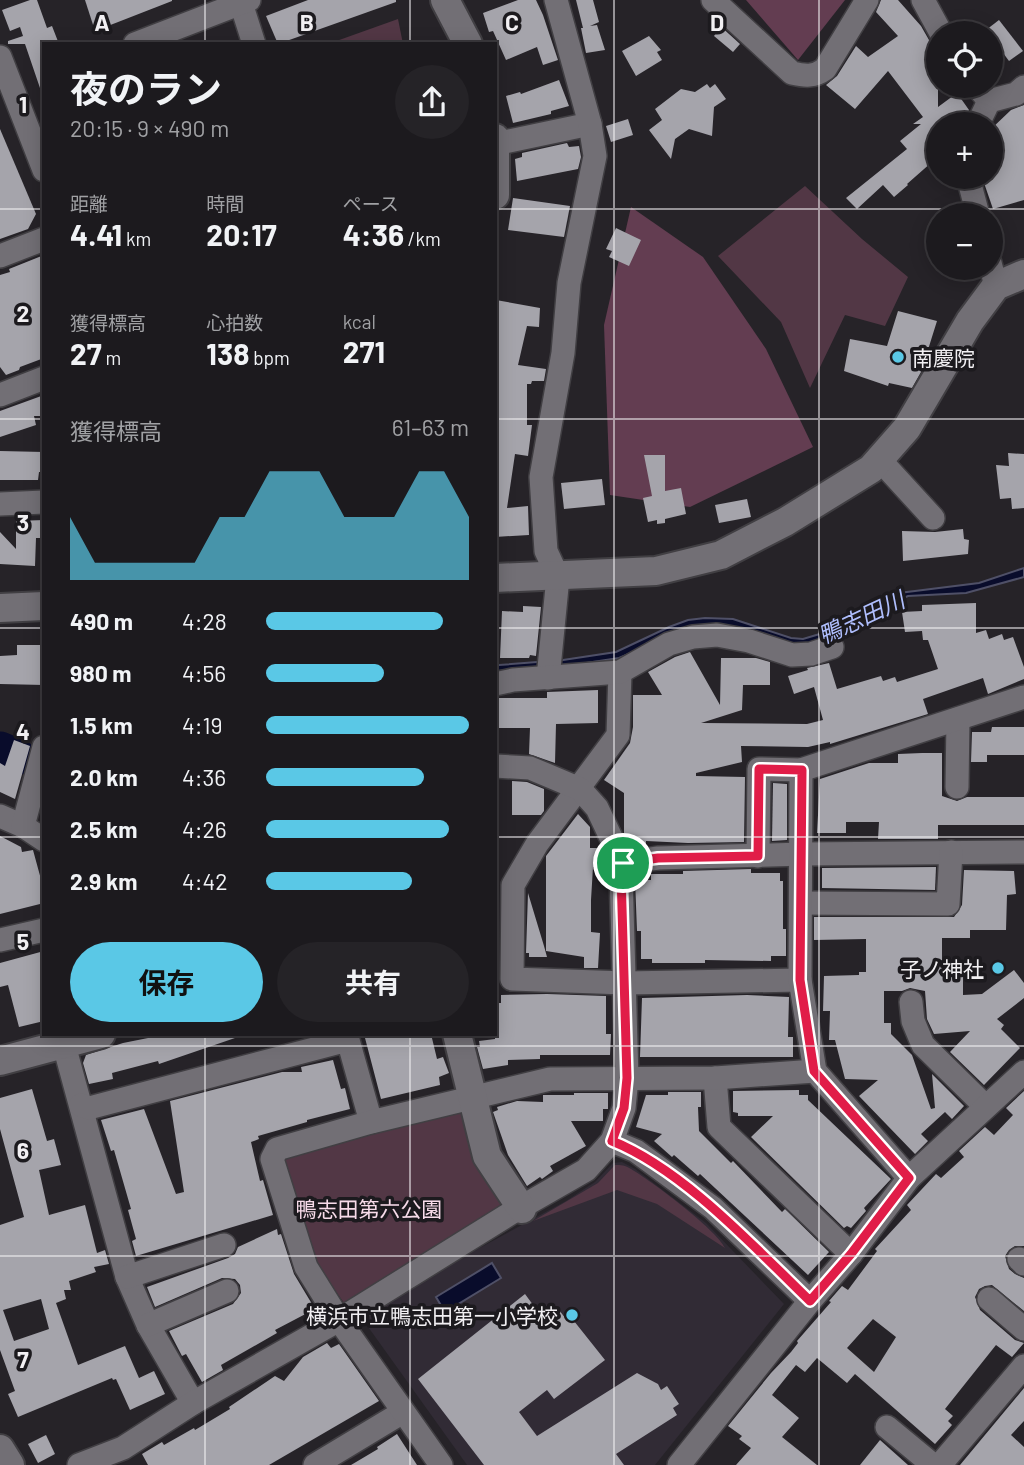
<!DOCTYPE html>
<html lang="ja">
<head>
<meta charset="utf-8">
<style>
  :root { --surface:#1c1a1e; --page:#252327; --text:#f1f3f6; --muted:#a0a1a4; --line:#3a383c; --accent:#5ac8e6 }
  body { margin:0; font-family:Barlow,"Noto Sans JP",sans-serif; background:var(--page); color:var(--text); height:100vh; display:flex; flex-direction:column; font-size:26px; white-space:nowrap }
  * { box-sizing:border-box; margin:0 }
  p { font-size:23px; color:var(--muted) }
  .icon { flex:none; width:38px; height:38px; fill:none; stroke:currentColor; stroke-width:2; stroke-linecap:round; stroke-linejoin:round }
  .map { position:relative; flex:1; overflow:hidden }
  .sheet { position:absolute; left:42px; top:42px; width:455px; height:994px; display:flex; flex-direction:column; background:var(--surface); border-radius:0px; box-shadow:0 4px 18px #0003,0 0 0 2px var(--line) }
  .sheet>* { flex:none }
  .controls { position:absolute; left:926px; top:21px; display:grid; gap:14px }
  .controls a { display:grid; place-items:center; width:77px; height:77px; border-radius:50%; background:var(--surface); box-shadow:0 4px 18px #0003,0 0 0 2px var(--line); font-size:35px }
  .pin { position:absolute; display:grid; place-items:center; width:60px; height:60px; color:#fff; margin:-30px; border:4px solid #fff; border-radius:50%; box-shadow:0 2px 7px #0007 }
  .round { display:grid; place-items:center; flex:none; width:74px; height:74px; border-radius:37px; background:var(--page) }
  .summary { display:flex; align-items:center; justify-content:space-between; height:119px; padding:0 28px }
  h1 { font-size:38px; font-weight:700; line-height:52px }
  .metrics { display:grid; grid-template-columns:repeat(3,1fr); gap:10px; height:119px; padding:7px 28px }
  .metrics div { display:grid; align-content:center }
  .metrics b { font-size:30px; font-weight:700 }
  .metrics small { font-size:19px; font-weight:400 }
  .metrics p { font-size:19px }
  .chart { height:196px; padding:14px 28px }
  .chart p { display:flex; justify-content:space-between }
  .chart svg { width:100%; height:126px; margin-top:7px; fill:var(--accent); opacity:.7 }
  .action { display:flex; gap:14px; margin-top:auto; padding:14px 28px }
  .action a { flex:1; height:80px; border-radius:42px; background:var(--accent); color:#111; font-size:28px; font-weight:700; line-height:80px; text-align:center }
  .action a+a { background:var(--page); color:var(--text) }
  ul { padding:0 28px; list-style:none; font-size:23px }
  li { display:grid; grid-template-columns:112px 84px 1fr; align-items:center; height:52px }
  li i { height:18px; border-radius:9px; background:var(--accent) }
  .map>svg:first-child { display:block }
  .built { fill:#312b35 }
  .green { fill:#523745 }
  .forest { fill:#633d51 }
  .water { fill:#090c2b; stroke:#4f5067; stroke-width:2 }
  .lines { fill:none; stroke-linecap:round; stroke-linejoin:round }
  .river { stroke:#090c2b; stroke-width:35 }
  .building { fill:#a5a4ab; fill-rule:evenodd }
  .minor-casing { stroke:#413f43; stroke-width:26 }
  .tertiary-casing { stroke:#413f43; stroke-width:32 }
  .minor { stroke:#726f75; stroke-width:23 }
  .tertiary { stroke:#726f75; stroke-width:28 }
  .route-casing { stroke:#fff; stroke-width:14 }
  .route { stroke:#e11d48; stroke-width:9 }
  .grid { fill:none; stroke:#f2f0f3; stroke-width:2; stroke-opacity:0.55 }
  .poi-dot { fill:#5ac8e6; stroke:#1c1a1e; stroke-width:2.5 }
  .labels { text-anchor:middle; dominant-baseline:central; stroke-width:7; stroke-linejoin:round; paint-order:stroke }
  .poi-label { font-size:21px; fill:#f2f0f3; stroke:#1c1a1e; text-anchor:end }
  .park-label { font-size:21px; fill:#f7dbe9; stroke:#1c1a1e }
  .water-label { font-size:23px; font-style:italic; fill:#afbefd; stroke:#1c1a1e }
  .grid-label { font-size:23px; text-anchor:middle; font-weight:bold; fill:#f2f0f3; stroke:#1c1a1e; stroke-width:7; stroke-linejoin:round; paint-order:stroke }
</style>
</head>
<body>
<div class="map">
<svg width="1024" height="1465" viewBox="0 0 1024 1465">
  <rect width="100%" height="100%" fill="#262328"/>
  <path class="built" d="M622 1162 635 1169 706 1223 784 1304 655 1465H467L366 1324 371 1307 566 1201 595 1182 613 1163Z"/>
  <g class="green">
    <path d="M398 19 403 44H328Z"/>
    <path d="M805 186 862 239 908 277 885 326 845 315 810 388 781 322 718 256Z"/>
    <path d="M468 1108 511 1213 344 1303 305 1248 283 1165 290 1153Z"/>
    <path d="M615 1165C621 1165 625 1165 631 1169 650 1180 716 1229 725 1248L657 1204 617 1190 533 1221 598 1183Z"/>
  </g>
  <g class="forest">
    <path d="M746 0H845L798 60Z"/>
    <path d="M631 207 703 257 766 349 813 447 690 507 610 495 604 325Z"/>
  </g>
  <g class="water">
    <path d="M1024 568V577L966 593 908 596 872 612 825 640 811 644H652L619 658 553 668 495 671V666L499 665 563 660 616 652 669 627 688 620 705 618 733 619 791 638 803 639 823 633 899 593 979 583Z"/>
    <path d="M492 1263 501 1278 445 1312 436 1297Z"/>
  </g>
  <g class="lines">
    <path class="river" d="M0 749 19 757"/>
  </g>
  <g class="building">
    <path d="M30 0H37L47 28 52 26 59 44H44V91H41L25 44H8V41L23 36 20 27 10 31 2 10Z"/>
    <path d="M85 0H172V1L95 31Z"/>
    <path d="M308 0H396V2L278 44 266 16Z"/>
    <path d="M518 0H536L543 15 558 60 543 65 537 47 506 60 493 31 489 32 483 13Z"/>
    <path d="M576 0H593L599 22 590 26 597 25 605 50 586 53 581 28H583Z"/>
    <path d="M881 0H898L921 26 929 40 938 46V107L957 93 969 110 965 120 959 124H938V143L925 154 932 162 907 184 908 185 894 197 883 185 857 209 846 198 907 149 900 141 921 124H913L923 117 888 71 855 109 826 85 837 76 856 46 868 57 898 36 876 12Z"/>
    <path d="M999 20 1023 51 1009 61 986 30Z"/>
    <path d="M718 24 740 44 733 52 714 36 716 33 712 30Z"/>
    <path d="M649 36 661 50 657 52 662 60 636 76 622 51Z"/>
    <path d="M559 80 569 106 551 111V114L513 123 506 96 520 92 521 94Z"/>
    <path d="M707 84 710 88 715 84 726 99 714 107 712 136 689 129 675 139 671 159 649 130 662 120 655 109 681 89 695 92Z"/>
    <path d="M1024 105V200L993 209 982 177H990V130L1011 110Z"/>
    <path d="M628 119 633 135 611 142 606 126Z"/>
    <path d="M0 129 36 214 28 229 0 239Z"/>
    <path d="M567 143 569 147 579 146 581 157 578 169 517 181 515 159 522 157V153Z"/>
    <path d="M513 198 570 206 564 237 508 230Z"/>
    <path d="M616 228 641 240 629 266 609 257 612 251 606 249Z"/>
    <path d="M44 255V358L20 367 19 370 6 375 0 367V275L10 272 9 269Z"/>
    <path d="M496 300 540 308 539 327 527 326 518 365 546 369 544 381H532L531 384H527V425H532L528 456 515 454 507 508 528 506 529 535 495 537Z"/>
    <path d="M898 311 937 321 921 372 912 388 889 383 888 386 844 371 850 339 887 346Z"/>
    <path d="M44 395V416H34L36 425 0 437V411Z"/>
    <path d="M0 451 44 452V472H39L38 480H0Z"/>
    <path d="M1008 453 1024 454V508L1012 509 1011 498 1000 499 996 465 1009 466Z"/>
    <path d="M644 455H665V491L681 488 686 514 665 519V523L657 524V520L648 522 643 498 652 496Z"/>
    <path d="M602 479 605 505 564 509 561 483Z"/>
    <path d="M747 499 751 517 719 523 715 505Z"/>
    <path d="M44 520V538H36L35 566 0 564V532L16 549V521Z"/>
    <path d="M963 529 964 539 969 540 968 554 903 561 902 531 935 532Z"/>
    <path d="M976 603V633L986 630 989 639 1002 634 1004 640 1013 637 1024 667V679L988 694 983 678 923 699 928 714 830 744V742L808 747 741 746 742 762 696 773V776L745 777 744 842 688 843 646 841V846L631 848 624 833V793L604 780 630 743 633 727V695H662L648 672 675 657 690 652 720 705 721 658H756L770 662V685H743L742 710 701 723 807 724 823 720 814 687 794 694 788 676 808 670 807 668 829 663 837 689 881 676 883 681 895 677 897 682 938 669 928 640H923L922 631 905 632 902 612 922 611V605Z"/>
    <path d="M523 606 541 607 536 656 530 655 529 658H500L502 611 523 612Z"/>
    <path d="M17 645H44V685L0 684V656L17 655Z"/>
    <path d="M598 690V723L556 724 555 763 529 754 530 728H495V698H547V692Z"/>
    <path d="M992 727H1024V755H987V762H971L972 732H991Z"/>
    <path d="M14 740 30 746 15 799 0 792V763L5 766Z"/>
    <path d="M922 753H942V796L957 801 967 797H1024V825H938V839H878L879 822H846V833H817L820 779 869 763H898V754Z"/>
    <path d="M512 781 527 782 544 789V811L541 815H512Z"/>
    <path d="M773 783 787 784V840L772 841Z"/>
    <path d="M578 814 590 827V848H600L603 853V867H593L591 900V932L600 933 598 968H584V957L546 951V856Z"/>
    <path d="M0 836 21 847 22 852 33 850 42 883H44V903L0 914Z"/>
    <path d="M936 867 935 890 822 888V868Z"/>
    <path d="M751 869V873H780V881H783V929H786V956H771V961L705 960V963H652V959H641V931H637L635 880H651V874H683V871Z"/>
    <path d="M964 870 1014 871 1016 894 1007 895 1006 930H970V938H942V970H954V977H963V995L982 994 1014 970 1024 983V998L997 1019 1004 1025 1001 1029 1020 1048 984 1085 950 1052 970 1031 934 1034 927 1019 925 991 910 988 902 991H884V1023H891V1034L912 1055 931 1109 935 1108 932 1074 964 1106 952 1119 945 1112 921 1134 928 1141 915 1154 859 1096 878 1080 845 1079 835 1040H829L830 1011H823L824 976 859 975V972H866V939L814 940V917H954L962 905Z"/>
    <path d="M528 893 544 946 547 957H529V953H526Z"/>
    <path d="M44 951V1021L19 1027 8 985 0 987V963Z"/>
    <path d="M547 994 606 996V1034H611L610 1055H540V1059L508 1060V1065L483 1069 477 1047H480L479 1041 495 1039V1003H501V995Z"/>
    <path d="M747 995 789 997 788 1037H793V1057H640L642 998Z"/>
    <path d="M168 1034H235V1038L159 1064 158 1061 112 1073 113 1079 89 1084 83 1063 86 1055 123 1043Z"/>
    <path d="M372 1034H431L437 1059 443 1057 449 1073 439 1077 440 1085 381 1099 365 1038 373 1036Z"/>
    <path d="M333 1060 341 1089 345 1088 350 1109 307 1120V1122L258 1136 259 1139 251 1142 260 1181 263 1180 273 1215 136 1256 132 1241 136 1239 128 1210 131 1209 114 1150 111 1151 101 1120 144 1109 176 1194 184 1192 170 1101 282 1072H302L301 1067Z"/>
    <path d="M32 1089 47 1141 54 1139 61 1165 39 1170 49 1215 85 1205 97 1253 105 1250 109 1264 94 1267 96 1272 69 1281 71 1290H64L66 1299 56 1303 78 1365 125 1346 139 1378 154 1371 165 1394 130 1410 116 1379 113 1380 112 1378 18 1417 8 1394 15 1391 0 1350V1225L24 1217 0 1129V1098ZM41 1299 49 1329 14 1341 3 1310Z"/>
    <path d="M799 1090V1095H808V1100L891 1179 864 1208 866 1211 851 1228 847 1226 844 1228 751 1137 773 1116H738V1113L733 1112V1091Z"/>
    <path d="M1024 1091V1246H1015L1009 1250 1005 1256 1009 1269 1015 1274 1024 1278V1311L992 1285 985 1286 979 1289 975 1297 980 1310 1015 1340 1024 1343 1012 1357 996 1345 945 1409 953 1416 948 1421 952 1425 935 1444 855 1374 847 1383 817 1358 805 1372 796 1365 772 1395 799 1418 782 1437 817 1465H736L751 1448 739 1439 742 1436 728 1426 771 1373 791 1352 798 1343 797 1341 831 1302 829 1301 842 1286 848 1290 877 1251 875 1249 911 1210 907 1205 936 1174 941 1178 964 1157 959 1151 985 1127 994 1135 1013 1115 1006 1108ZM873 1319 896 1337 874 1372 847 1348Z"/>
    <path d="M668 1092H701V1107H698L699 1131 731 1163 733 1161 782 1212 785 1209 829 1252 808 1275 700 1174 698 1176 674 1155 672 1157 654 1141 662 1134 636 1127 646 1095H668Z"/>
    <path d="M574 1093H608V1109H603V1121H571L586 1146 550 1166 553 1171 542 1179 540 1177 527 1186 508 1155 493 1112 498 1110 497 1107 517 1101 543 1102V1095H574Z"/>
    <path d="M277 1229 278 1235 281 1234 294 1274 315 1309 275 1330 277 1333 221 1365 223 1370 202 1382 186 1354 182 1356 169 1331 233 1304 241 1293 240 1285 235 1279 222 1278 155 1307 147 1287 228 1258 235 1254 238 1247Z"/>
    <path d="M525 1294 539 1313 548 1306 554 1313 559 1310 566 1319 570 1316 605 1360 554 1399 547 1390 519 1412 537 1436 637 1373 658 1384 661 1390 667 1386 679 1404 673 1408 677 1415 616 1454 624 1465H484L418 1379Z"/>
    <path d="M327 1343 331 1348 339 1344 379 1401 269 1465H148L142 1454 162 1442 164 1445 194 1428 195 1430 230 1409 229 1407 275 1376 284 1381 303 1357Z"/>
    <path d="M1024 1388V1421L1011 1435 1024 1447V1465H960Z"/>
    <path d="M397 1434 417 1465H351L378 1449 377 1447Z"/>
    <path d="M46 1435 55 1454 38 1463 28 1444Z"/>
    <path d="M880 1440 908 1465H860Z"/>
  </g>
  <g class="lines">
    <defs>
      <g id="minor">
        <path d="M240 0 254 44"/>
        <path d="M713 0 792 73C805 76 814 77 825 69L867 0"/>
        <path d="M923 0 941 33"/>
        <path d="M135 44 249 0"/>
        <path d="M0 57 44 170"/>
        <path d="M977 86 989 101 978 124"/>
        <path d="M989 101 1016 94 1024 87"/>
        <path d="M495 144 590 124"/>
        <path d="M968 177 978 215"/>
        <path d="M0 256 44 239"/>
        <path d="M990 263 996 286"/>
        <path d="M0 395 44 378"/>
        <path d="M879 459 933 518"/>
        <path d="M0 504 44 502"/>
        <path d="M620 672 618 735 537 844 513 885 512 979 625 983 800 980"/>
        <path d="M548 678 558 577 546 551 541 477 563 353 569 283 595 156 590 124 556 0"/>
        <path d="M495 684 513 680 620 672 669 644 693 637 717 635 749 641 792 655 811 654 832 647"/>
        <path d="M957 787 958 719"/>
        <path d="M0 816 23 826 44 840"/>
        <path d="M23 826 44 747"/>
        <path d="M758 856 759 769 801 770"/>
        <path d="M623 863 658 858 803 854 1024 852"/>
        <path d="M801 903 948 904 951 852"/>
        <path d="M0 940 44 930"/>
        <path d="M911 1002 913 1021 923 1045 985 1106"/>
        <path d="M64 1045 127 1277 148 1325 193 1403"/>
        <path d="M715 1078 719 1127 851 1254"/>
        <path d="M81 1105 89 1108 348 1040 371 1122"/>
        <path d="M612 1141 636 1151 713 1208 810 1301"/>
        <path d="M909 1178 815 1071 800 980 801 770 1024 697"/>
        <path d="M1019 1259 1024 1264"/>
        <path d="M127 1277 224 1245"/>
        <path d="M989 1299 1024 1329"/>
        <path d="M148 1325 227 1291"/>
        <path d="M887 1427 933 1465"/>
        <path d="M79 1465 123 1448 193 1403 339 1320 511 1213 586 1170 612 1141 624 1108 627 1078 621 874 623 863 597 808 580 789 530 768 495 766"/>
        <path d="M315 1465 403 1412"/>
        <path d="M441 1465 339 1320 306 1267 272 1159 277 1149 371 1122 550 1079 715 1078 815 1071"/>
        <path d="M679 1465 810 1301 851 1254 909 1178 1024 1072"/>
        <path d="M940 1465 1024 1366"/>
      </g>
      <g id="tertiary">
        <path d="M445 0 468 44"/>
        <path d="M495 138V195"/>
        <path d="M495 578 656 571 721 555 785 522 871 469 907 428 970 321 996 286 1024 274"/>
        <path d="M0 608 44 606"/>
        <path d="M457 1034 487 1156 522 1209"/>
        <path d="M0 1061 101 1034"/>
        <path d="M0 1449 10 1465"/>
      </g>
    </defs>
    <use href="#minor" class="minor-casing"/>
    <use href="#tertiary" class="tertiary-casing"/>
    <use href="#minor" class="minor"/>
    <use href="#tertiary" class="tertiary"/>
  </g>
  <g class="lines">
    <defs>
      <path id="route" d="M759 769 802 770 800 980 814 1071 909 1178 851 1254 810 1301C754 1247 684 1170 612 1141L624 1108 627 1078 621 874 623 863 658 858 758 856Z"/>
    </defs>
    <use href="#route" class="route-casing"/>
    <use href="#route" class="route"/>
  </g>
  <path class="grid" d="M205 0V44M410 0V44M614 0V1465M819 0V1465M0 209H44M495 209H1024M0 419H44M495 419H1024M0 628H44M495 628H1024M0 837H44M495 837H1024M205 1034V1465M410 1034V1465M0 1046H1024M0 1256H1024"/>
  <g class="poi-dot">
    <circle cx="898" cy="357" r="7"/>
    <circle cx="998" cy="968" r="7"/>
    <circle cx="572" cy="1315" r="7"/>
  </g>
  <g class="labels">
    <g class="poi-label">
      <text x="912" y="357" text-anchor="start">南慶院</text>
      <text x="984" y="968">子ノ神社</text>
      <text x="558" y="1315">横浜市立鴨志田第一小学校</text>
    </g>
    <g class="park-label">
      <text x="369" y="1208">鴨志田第六公園</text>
    </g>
    <g class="water-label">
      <text transform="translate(861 617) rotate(-25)">鴨志田川</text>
    </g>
  </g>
  <g class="grid-label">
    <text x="102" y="31">A</text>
    <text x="307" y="31">B</text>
    <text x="512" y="31">C</text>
    <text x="717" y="31">D</text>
    <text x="23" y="113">1</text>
    <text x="23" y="322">2</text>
    <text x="23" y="531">3</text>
    <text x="23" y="740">4</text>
    <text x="23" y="950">5</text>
    <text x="23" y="1159">6</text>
    <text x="23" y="1368">7</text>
  </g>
</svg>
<div class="controls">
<a><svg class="icon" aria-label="locate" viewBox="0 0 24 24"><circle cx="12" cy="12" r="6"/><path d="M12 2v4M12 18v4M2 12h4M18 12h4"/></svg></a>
<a>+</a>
<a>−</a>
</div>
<div class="pin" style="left:623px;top:863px;background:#1e9e55"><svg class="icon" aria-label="arrive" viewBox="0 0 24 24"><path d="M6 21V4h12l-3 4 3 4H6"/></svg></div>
<section class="sheet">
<div class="summary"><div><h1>夜のラン</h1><p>20:15 · 9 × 490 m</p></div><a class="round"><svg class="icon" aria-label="share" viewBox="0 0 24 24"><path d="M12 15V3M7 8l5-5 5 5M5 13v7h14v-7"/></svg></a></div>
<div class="metrics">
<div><p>距離</p><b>4.41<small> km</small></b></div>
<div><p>時間</p><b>20:17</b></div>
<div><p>ペース</p><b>4:36<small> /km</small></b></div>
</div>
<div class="metrics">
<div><p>獲得標高</p><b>27<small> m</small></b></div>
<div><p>心拍数</p><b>138<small> bpm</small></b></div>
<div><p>kcal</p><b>271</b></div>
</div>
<div class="chart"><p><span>獲得標高</span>61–63 m</p>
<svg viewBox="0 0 160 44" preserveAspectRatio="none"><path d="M0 44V22L10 38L20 38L30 38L40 38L50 38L60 22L70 22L80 6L90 6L100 6L110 22L120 22L130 22L140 6L150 6L160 22V44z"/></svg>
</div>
<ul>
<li><b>490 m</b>4:28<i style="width:87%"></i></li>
<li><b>980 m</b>4:56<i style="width:58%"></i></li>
<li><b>1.5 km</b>4:19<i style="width:100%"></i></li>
<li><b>2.0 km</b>4:36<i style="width:78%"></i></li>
<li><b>2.5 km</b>4:26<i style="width:90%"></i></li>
<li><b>2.9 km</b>4:42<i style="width:72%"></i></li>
</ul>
<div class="action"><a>保存</a><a>共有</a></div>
</section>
</div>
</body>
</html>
